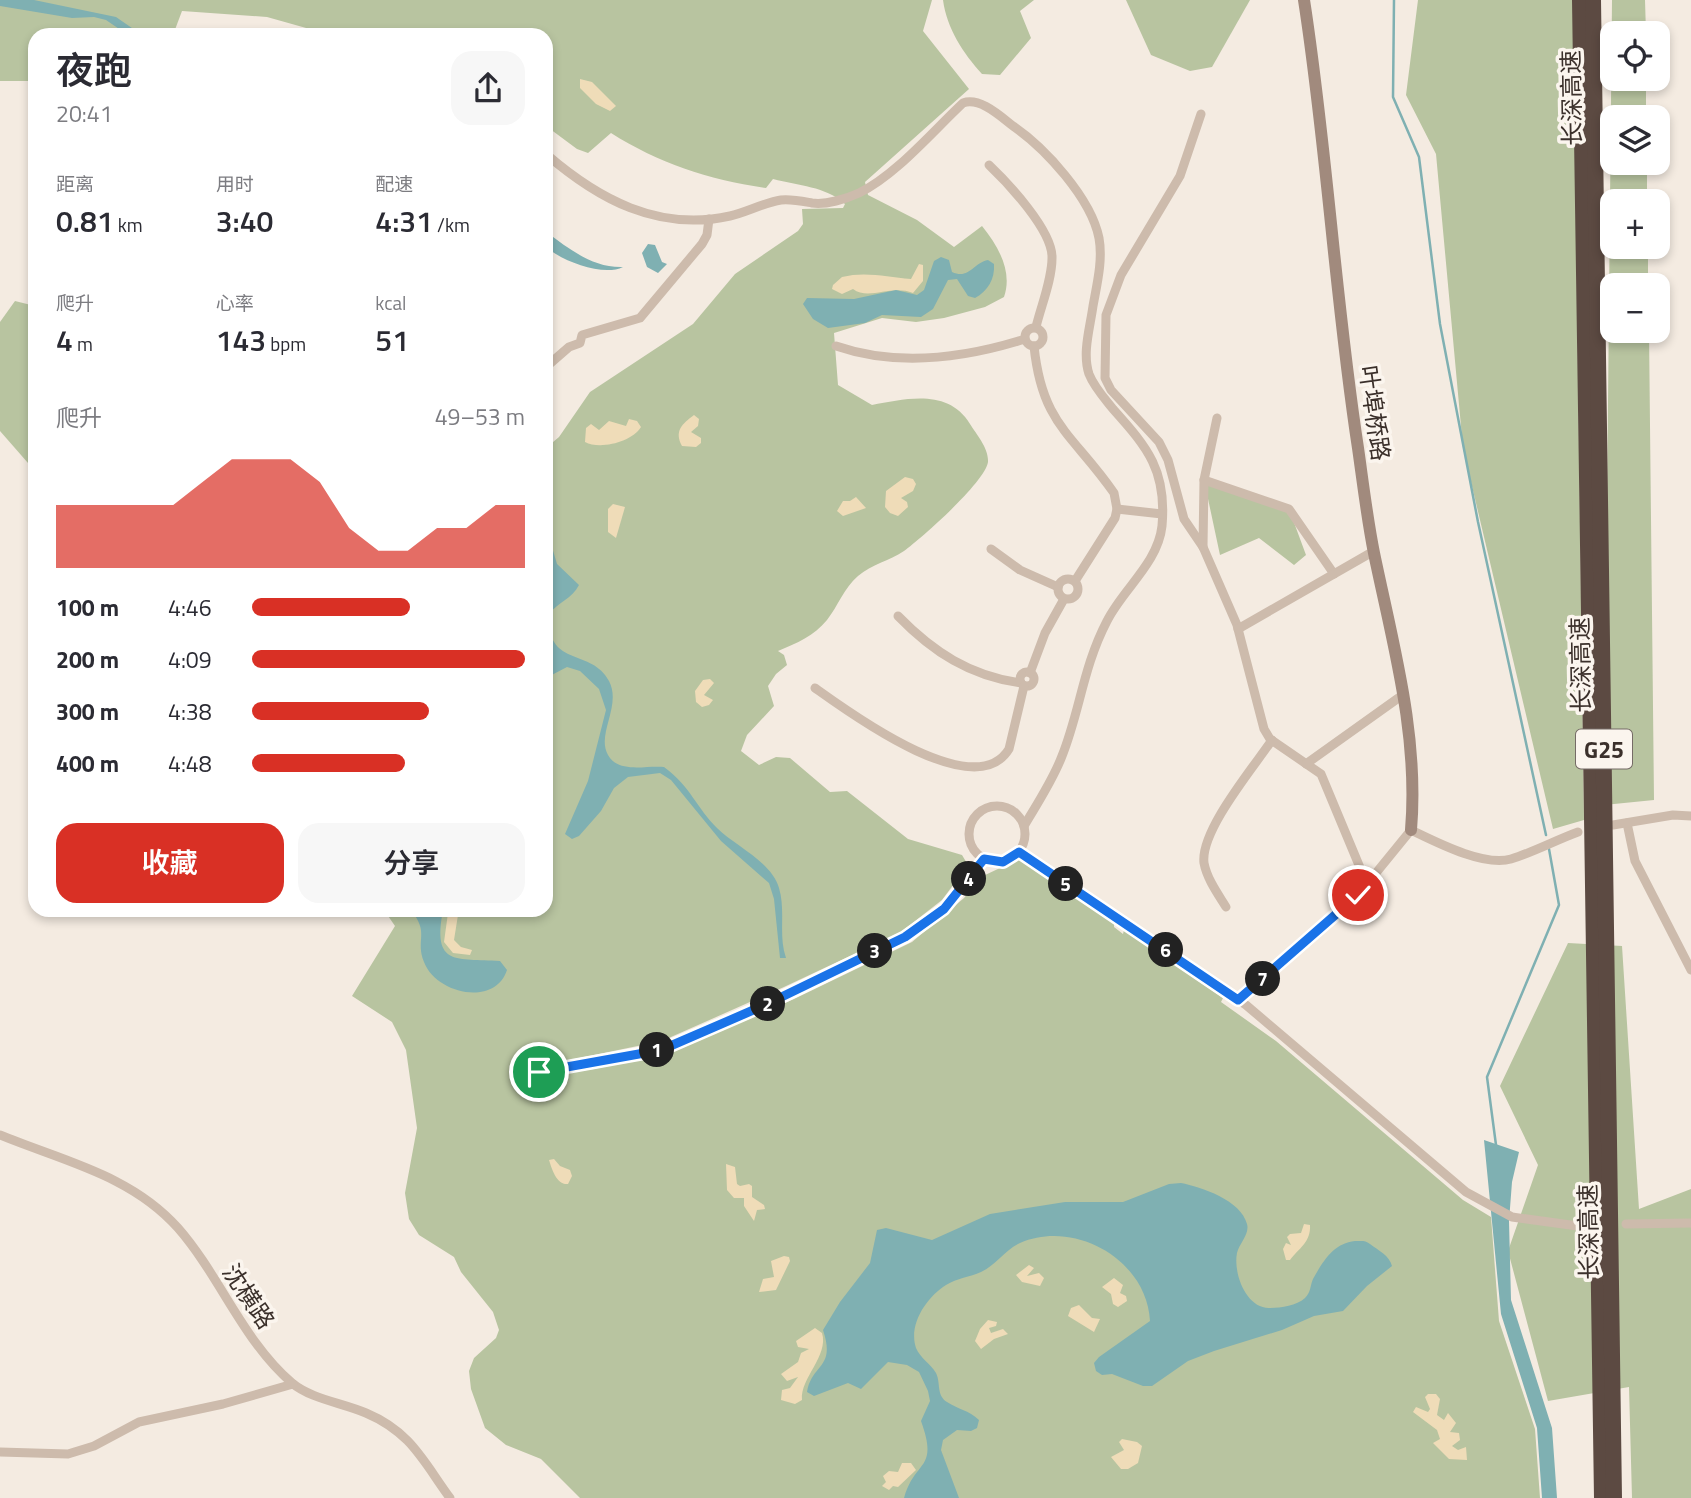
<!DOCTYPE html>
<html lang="zh">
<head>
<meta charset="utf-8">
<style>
  :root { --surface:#fff; --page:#f7f7f7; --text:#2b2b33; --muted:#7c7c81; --accent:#d93025 }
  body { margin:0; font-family:"Titillium Web","Noto Sans SC",sans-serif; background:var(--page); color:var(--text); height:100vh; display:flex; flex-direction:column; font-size:26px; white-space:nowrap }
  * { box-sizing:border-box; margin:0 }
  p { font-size:23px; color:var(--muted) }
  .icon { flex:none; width:38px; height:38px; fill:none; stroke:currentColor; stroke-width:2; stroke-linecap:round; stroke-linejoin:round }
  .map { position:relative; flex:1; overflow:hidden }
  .sheet { position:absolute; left:28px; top:28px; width:525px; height:889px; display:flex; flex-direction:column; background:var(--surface); border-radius:21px; box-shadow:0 4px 10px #0003 }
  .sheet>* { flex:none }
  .fabs { position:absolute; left:1600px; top:21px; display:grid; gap:14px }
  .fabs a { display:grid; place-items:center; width:70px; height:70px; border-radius:14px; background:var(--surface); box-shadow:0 4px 10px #0003; font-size:35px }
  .pin { position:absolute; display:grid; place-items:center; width:60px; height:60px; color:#fff; margin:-30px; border:4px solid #fff; border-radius:50%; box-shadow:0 2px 7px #0007 }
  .km { position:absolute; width:35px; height:35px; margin:-18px; border-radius:50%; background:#222; color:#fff; font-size:19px; line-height:35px; text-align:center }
  .round { display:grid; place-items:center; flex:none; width:74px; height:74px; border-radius:21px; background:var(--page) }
  .headline { display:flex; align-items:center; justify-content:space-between; height:119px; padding:0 28px }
  h1 { font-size:38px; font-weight:600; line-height:52px }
  .metrics { display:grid; grid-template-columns:repeat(3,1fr); gap:10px; height:119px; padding:7px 28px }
  .metrics div { display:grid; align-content:center }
  .metrics b { font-size:30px; font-weight:600 }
  .metrics small { font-size:19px; font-weight:400 }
  .metrics p { font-size:19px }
  .chart { height:196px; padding:14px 28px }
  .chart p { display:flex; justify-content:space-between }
  .chart svg { width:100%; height:126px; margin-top:7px; fill:var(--accent); opacity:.7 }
  .cta { display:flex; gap:14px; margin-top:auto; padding:14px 28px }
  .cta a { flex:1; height:80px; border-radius:21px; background:var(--accent); color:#fff; font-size:28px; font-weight:600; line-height:80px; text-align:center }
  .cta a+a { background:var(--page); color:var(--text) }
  ul { padding:0 28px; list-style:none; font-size:23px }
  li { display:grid; grid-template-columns:112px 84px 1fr; align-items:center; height:52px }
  li i { height:18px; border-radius:9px; background:var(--accent) }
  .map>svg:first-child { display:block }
  .green { fill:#b8c4a0 }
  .sand { fill:#efdcb8 }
  .water { fill:#7fb0b2 }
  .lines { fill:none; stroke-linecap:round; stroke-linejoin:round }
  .stream { stroke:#7fb0b2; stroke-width:2.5 }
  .street { stroke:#cdbbac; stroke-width:9 }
  .secondary { stroke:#a18a7d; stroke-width:12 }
  .highway { stroke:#5c4a42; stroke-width:16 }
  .route-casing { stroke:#fff; stroke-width:14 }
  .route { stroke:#1a73e8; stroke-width:9 }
  .labels { text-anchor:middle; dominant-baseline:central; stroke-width:7; stroke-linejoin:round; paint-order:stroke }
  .shield { fill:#fbf5ee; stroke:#756b66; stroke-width:2 }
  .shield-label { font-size:23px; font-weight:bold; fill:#3b302b }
  .street-label { font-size:24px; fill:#3b302b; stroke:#fbf5ee }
</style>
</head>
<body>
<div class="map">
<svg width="1691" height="1498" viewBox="0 0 1691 1498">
  <rect width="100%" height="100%" fill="#f4ebe1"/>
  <g class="green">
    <path d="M0 0H932L923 31 969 89 865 182 868 195 917 220 954 247 982 226C998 246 1013 271 1004 297L985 307 944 318 916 322 882 318 834 333 838 385 872 405C906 399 948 388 970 424 976 434 989 448 988 462 985 482 922 538 904 551 889 561 872 564 858 576 844 588 838 606 827 620 814 636 797 643 778 651L784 655 787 665 776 674 768 686 774 706 747 735 741 751 759 765 776 757 790 758 830 792 847 791 908 839 962 855 968 865 942 900 901 932 784 987 662 1041 555 1063 530 1065V1078L594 1069 672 1052 794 999 912 942 964 898 983 876 1019 859 1114 923V927L1123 934 1124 930 1223 998 1221 1002 1276 1041 1463 1200 1491 1217 1499 1321 1535 1429 1540 1498H580L541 1459 506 1445 485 1428 471 1389 469 1371 474 1358 496 1338 499 1330 493 1312 461 1272 454 1257 419 1235 409 1219 405 1193 417 1128 406 1050 392 1022 352 996 395 926 384 910H546V448L559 437 590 392 693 324 735 274 798 231 803 224 802 209 843 208 845 204C825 186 799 186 773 179L766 188C710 180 658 163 611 133L588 153 577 149 546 126V35H331L267 17 182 11 173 35H35V115L29 81H0Z"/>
    <path d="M943 0H1034L1020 11 1031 38 1000 75 982 74C963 53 947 29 943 0Z"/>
    <path d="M1126 0H1250L1212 67 1190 71 1151 55Z"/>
    <path d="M1418 0H1573L1584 820 1553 829 1463 448 1436 154 1406 95Z"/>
    <path d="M1612 0H1645L1646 33H1612V79H1646V117H1612V163H1647V201H1612V247H1648V285H1612V331H1649L1654 800 1604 805Z"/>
    <path d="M15 301 35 306V471L0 431V322Z"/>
    <path d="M1204 480 1289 509 1306 555 1294 565 1259 538 1220 555Z"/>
    <path d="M1568 943 1622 946 1639 1209 1691 1189V1498H1632L1629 1387 1548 1401 1508 1251 1538 1165 1500 1086Z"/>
  </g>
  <g class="sand">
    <path d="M580 79 592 82 616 106 610 111 596 104 580 88Z"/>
    <path d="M919 264 923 265V281L913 293C891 284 869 301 853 289L842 294 832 289 833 285 842 277C865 271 887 277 911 279Z"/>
    <path d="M694 415 699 419 698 426 691 432 701 438V443L696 447 682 446C674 431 682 424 694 415Z"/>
    <path d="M629 419 637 421 641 427C632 442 600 450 585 442L586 428 591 424 599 430 609 421 626 426Z"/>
    <path d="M905 477 913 479 916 484 913 491 901 498 907 502 908 507 898 516 890 513 885 507 886 491Z"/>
    <path d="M856 497 866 508 843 516 837 511 843 501H850Z"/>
    <path d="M613 504 625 507 616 538 608 532V509Z"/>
    <path d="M710 679 714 683 704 695 713 700 709 705 702 707 696 702 695 691 703 680Z"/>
    <path d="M451 910 458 915 454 940 461 947 472 950 470 955 453 953 444 942 448 913Z"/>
    <path d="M554 1159 560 1166 570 1170 572 1176 568 1184C557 1185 552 1170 549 1160Z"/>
    <path d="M726 1164 735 1167 737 1184 740 1186 749 1184 752 1186V1197L764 1205 765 1209 757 1210 754 1221 744 1206V1198H734L727 1190Z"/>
    <path d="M1304 1224 1310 1225C1311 1242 1299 1248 1290 1260H1286L1283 1249 1286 1243 1291 1245 1287 1237 1290 1234 1301 1233Z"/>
    <path d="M784 1256 789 1257 790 1261 776 1290 759 1292 763 1279 774 1277 771 1261Z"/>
    <path d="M1029 1265 1034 1268 1027 1276 1039 1273 1044 1278 1040 1286 1022 1282 1016 1275Z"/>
    <path d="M1114 1278 1123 1285 1120 1293 1126 1296 1127 1301 1118 1307 1113 1304 1111 1294 1102 1287Z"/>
    <path d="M1079 1305 1092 1318 1100 1319 1094 1332 1068 1316 1071 1308Z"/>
    <path d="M988 1320 997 1322 996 1326 989 1328 991 1333 1003 1329 1008 1334 994 1339 981 1349 975 1341 980 1329Z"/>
    <path d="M815 1328 822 1333C829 1356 800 1378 802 1400L795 1404 781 1400 782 1390 790 1388 798 1377 787 1381 781 1374 798 1362 801 1353 809 1349 798 1347 796 1341Z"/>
    <path d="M1428 1394H1436L1440 1399 1437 1415 1444 1420 1448 1413 1456 1423 1450 1432 1459 1433 1460 1440 1452 1446 1458 1450 1466 1447 1467 1460 1449 1459 1433 1443 1440 1439 1437 1430 1413 1412 1416 1407 1428 1412 1430 1409 1425 1397Z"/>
    <path d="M1122 1439 1137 1442 1142 1446 1138 1463 1128 1469H1121L1111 1457 1124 1450 1119 1442Z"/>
    <path d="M902 1463H911L916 1470 898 1487 893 1486 889 1490 882 1486 886 1482 883 1476 889 1471 898 1472Z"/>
  </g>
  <g class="water">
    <path d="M0 0H34L116 17 142 35H128L106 20 94 17 72 18 0 6Z"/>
    <path d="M546 232C570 249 592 268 623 267 603 277 562 261 546 247Z"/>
    <path d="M648 244 655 245 662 262 667 264 658 273 647 267 642 253Z"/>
    <path d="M941 257 949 260 952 272C969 280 973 263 988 260L994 264C995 279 988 291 975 298L968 296 957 279 948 280 933 309 921 317 882 315 865 323 828 328 813 319 803 304 807 298 854 299 896 290 917 295 924 290 934 261Z"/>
    <path d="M546 527 557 564 579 585C572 599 558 602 549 614 546 669 591 647 609 681 622 706 596 734 608 755 619 774 646 765 664 767 691 787 696 807 717 828 735 846 772 862 779 888 786 911 778 935 786 958H780L774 899 769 883 721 841 671 780 660 773 628 777 614 788 601 811 579 836 572 839 565 834 588 781 606 710 599 689 580 671 567 667 546 678Z"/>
    <path d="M411 910H443C432 967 456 958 500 961L507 970C495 1007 436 994 424 962 415 939 430 934 411 910Z"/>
    <path d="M1484 1140 1519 1152 1512 1182 1509 1221 1511 1300 1552 1428 1557 1498H1542L1537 1428 1501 1314Z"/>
    <path d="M1181 1183C1201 1187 1241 1200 1247 1224 1250 1234 1239 1244 1237 1253 1233 1273 1246 1308 1269 1308 1281 1308 1296 1306 1305 1298 1311 1292 1310 1286 1313 1279 1323 1261 1334 1243 1355 1241 1362 1241 1365 1240 1370 1244 1379 1251 1389 1255 1392 1266L1367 1286 1343 1311 1314 1316 1282 1330 1214 1351 1188 1361 1152 1386H1143L1112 1374 1102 1375 1096 1371 1094 1363 1099 1357 1150 1321C1147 1260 1075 1219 1020 1243 1006 1249 996 1265 981 1272 970 1277 957 1278 946 1285 927 1297 908 1324 916 1348 920 1358 931 1364 936 1373 941 1383 936 1395 947 1402 957 1409 969 1410 979 1420L977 1428 971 1431 957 1430 943 1440 941 1450 959 1498H904C915 1459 939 1471 921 1421L930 1401 928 1391 919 1372 907 1365 888 1362 861 1389 848 1383 814 1396 807 1392C812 1363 836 1369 823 1330L840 1302 870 1263 877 1230 886 1228 932 1240 990 1214 1065 1202H1123L1169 1184Z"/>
  </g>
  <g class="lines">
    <g class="stream">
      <path d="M1394 0 1393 97 1419 157 1440 324 1478 522 1546 835"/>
      <path d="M1496 1145 1487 1077 1559 905 1549 849"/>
    </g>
    <g class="street">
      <path d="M1201 114 1180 176 1121 275 1106 315 1105 378 1111 390 1159 442 1168 460 1184 519 1203 547 1237 625 1264 729 1270 739 1321 774 1366 882"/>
      <path d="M546 154C598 199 658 232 730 216 747 212 763 203 781 200 792 199 801 201 812 203 826 205 846 199 859 193 895 176 933 131 963 103 980 97 1000 116 1013 126 1045 148 1091 198 1099 238 1103 260 1097 284 1093 306 1090 328 1082 353 1089 374 1094 387 1105 399 1113 409 1148 448 1167 471 1162 526 1158 563 1123 589 1107 621 1083 667 1080 711 1062 756 1053 780 1037 804 1024 826"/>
      <path d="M989 165C1008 183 1053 231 1052 258 1052 280 1041 306 1036 327"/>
      <circle cx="1034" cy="337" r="9"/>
      <path d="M836 346C897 367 965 358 1025 339"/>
      <path d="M1034 346C1042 425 1073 434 1114 493L1117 509 1115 518 1075 581"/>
      <path d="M546 367 569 347 580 343 582 335 640 318 702 244 707 235 709 219"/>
      <path d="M1204 480 1289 509 1334 574"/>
      <path d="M1117 509 1162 514"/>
      <path d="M1203 547 1204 480 1217 418"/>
      <path d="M991 549 1020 570 1058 587"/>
      <circle cx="1068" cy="589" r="10"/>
      <path d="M898 616C933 652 970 676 1021 683"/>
      <path d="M1238 629 1374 551"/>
      <circle cx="1027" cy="679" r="7"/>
      <path d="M1030 673 1045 633 1064 599"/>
      <path d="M815 688C850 713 975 805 1009 749L1024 686"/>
      <path d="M1306 764 1404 694"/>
      <circle cx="997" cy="834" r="28"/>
      <path d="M1627 823 1635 861 1691 970"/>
      <path d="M1613 825 1673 815 1691 816"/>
      <path d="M1019 852 1246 1005 1466 1192 1512 1217 1585 1227"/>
      <path d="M1226 907C1218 894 1207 879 1204 863 1200 831 1253 768 1272 740"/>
      <path d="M1238 1000 1358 895 1411 830C1436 842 1484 867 1511 859 1534 852 1556 840 1578 832"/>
      <path d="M539 1071 661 1050 765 1005 905 938 944 909 984 859"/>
      <path d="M0 1135C63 1161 131 1175 178 1228 220 1276 243 1341 292 1383 311 1399 343 1403 366 1413 411 1432 423 1461 450 1498"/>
      <path d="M1626 1224 1691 1223"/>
      <path d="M0 1452 68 1454 94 1446 139 1422 223 1404 293 1384"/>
    </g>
    <path class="secondary" d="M1304 0C1327 148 1335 299 1358 448 1363 483 1367 518 1374 553 1393 645 1419 735 1411 830"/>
    <g class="highway">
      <path d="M1580 0 1602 1498"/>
      <path d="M1593 0 1614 1498"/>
    </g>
  </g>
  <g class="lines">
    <defs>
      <path id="route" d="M539 1072 661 1050 765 1005 905 937 944 909 984 859 1003 862 1019 852 1238 1000 1358 895"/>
    </defs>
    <use href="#route" class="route-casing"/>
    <use href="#route" class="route"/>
  </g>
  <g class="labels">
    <rect class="shield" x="1576" y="729.5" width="56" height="39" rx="5"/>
    <g class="shield-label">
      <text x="1604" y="749">G25</text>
    </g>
    <g class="street-label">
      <text transform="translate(1571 98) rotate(-91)">长深高速</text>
      <text transform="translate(1375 413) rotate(82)">叶埠桥路</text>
      <text transform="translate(1580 665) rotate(-91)">长深高速</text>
      <text transform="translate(1588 1232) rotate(-91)">长深高速</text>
      <text transform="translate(249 1296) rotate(56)">沈横路</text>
    </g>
  </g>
</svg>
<div class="fabs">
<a><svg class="icon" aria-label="locate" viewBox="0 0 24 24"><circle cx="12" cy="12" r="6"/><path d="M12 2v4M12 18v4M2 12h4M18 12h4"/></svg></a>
<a><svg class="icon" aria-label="layers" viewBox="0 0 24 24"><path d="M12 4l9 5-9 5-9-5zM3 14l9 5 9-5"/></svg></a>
<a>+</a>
<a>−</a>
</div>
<div class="pin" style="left:539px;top:1072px;background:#1e9e55"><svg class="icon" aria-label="arrive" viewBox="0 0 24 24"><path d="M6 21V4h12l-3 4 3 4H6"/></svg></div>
<div class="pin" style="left:1358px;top:895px;background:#d93025"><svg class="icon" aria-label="check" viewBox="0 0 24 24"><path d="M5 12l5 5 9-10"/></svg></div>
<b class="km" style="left:657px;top:1050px">1</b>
<b class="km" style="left:768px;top:1004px">2</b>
<b class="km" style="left:875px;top:951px">3</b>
<b class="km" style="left:969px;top:879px">4</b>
<b class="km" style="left:1066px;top:884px">5</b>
<b class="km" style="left:1166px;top:950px">6</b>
<b class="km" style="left:1263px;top:979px">7</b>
<section class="sheet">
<div class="headline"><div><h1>夜跑</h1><p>20:41</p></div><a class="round"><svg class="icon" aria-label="share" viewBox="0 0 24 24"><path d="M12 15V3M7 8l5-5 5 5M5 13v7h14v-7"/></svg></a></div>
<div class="metrics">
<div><p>距离</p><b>0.81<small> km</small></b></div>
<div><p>用时</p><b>3:40</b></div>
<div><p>配速</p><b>4:31<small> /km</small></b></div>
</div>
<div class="metrics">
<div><p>爬升</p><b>4<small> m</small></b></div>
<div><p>心率</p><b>143<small> bpm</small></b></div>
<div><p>kcal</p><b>51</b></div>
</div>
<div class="chart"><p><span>爬升</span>49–53 m</p>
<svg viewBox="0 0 160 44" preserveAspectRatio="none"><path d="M0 44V22L10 22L20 22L30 22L40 22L50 14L60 6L70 6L80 6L90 14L100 30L110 38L120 38L130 30L140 30L150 22L160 22V44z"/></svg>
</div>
<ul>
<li><b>100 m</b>4:46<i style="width:58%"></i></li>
<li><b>200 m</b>4:09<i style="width:100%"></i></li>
<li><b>300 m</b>4:38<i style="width:65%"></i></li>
<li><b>400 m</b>4:48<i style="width:56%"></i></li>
</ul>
<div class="cta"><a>收藏</a><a>分享</a></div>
</section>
</div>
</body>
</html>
